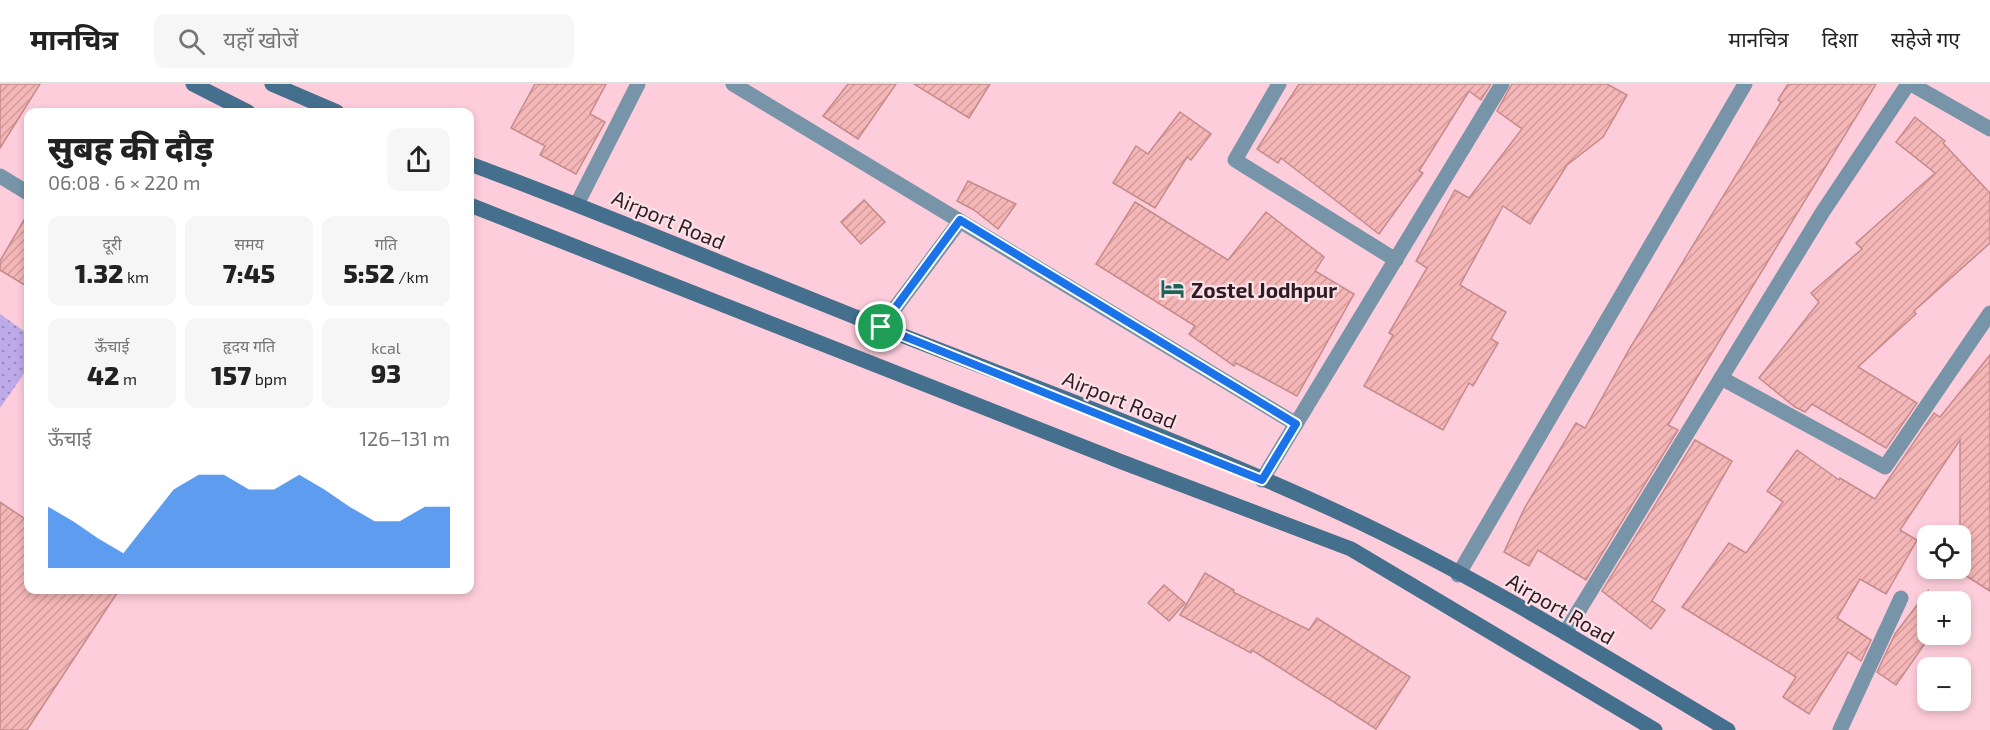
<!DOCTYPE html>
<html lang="hi">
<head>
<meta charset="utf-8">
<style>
  :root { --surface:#fff; --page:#f6f6f6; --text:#222; --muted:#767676; --line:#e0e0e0; --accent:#1a73e8 }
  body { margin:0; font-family:"Exo 2","Noto Sans Devanagari",sans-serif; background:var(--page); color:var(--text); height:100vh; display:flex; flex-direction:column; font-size:22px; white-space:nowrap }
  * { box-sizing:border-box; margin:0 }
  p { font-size:20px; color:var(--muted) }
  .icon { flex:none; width:33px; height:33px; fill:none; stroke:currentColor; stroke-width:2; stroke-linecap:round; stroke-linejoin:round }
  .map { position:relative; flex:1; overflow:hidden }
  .panel { position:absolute; left:24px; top:24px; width:450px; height:486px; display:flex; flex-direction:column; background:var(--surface); border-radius:12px; box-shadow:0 3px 9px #0003 }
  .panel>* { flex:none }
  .buttons { position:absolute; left:1917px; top:441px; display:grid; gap:12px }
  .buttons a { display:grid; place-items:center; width:54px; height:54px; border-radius:12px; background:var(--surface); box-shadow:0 3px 9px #0003; font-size:30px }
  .pin { position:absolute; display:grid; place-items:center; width:51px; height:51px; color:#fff; margin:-26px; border:3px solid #fff; border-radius:50%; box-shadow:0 2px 6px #0007 }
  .round { display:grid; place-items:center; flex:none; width:63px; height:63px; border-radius:12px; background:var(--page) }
  .overview { display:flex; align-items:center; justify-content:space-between; height:102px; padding:0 24px }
  h1 { font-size:33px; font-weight:800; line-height:45px }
  .stats { display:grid; grid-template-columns:repeat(3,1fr); gap:9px; height:102px; padding:6px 24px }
  .stats div { display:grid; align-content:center; border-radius:12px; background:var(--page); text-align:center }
  .stats b { font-size:26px; font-weight:800 }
  .stats small { font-size:16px; font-weight:400 }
  .stats p { font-size:16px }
  .chart { height:168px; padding:12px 24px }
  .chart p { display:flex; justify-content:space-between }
  .chart svg { width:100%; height:108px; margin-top:6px; fill:var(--accent); opacity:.7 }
  header { display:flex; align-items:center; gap:36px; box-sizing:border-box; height:84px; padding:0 30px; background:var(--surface); border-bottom:2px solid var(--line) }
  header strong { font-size:28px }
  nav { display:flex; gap:33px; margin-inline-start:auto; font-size:21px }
  .search { width:420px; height:54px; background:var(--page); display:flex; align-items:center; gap:15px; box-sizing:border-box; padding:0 21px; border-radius:12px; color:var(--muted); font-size:22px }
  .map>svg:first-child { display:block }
  .park { fill:url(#park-dots) }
  .building { fill:url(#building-hatch); stroke:#c58a8a; stroke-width:1.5 }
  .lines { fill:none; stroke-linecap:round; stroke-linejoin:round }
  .street { stroke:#7794a8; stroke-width:15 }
  .secondary { stroke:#45708d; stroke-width:15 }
  .route-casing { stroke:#fff; stroke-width:12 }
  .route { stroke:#1a73e8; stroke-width:8 }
  .labels { text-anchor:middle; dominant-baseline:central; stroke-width:4.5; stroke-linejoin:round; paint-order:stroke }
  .street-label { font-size:21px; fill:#301b22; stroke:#fbe2e9 }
  .poi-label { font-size:21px; font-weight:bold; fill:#301b22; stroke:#fbe2e9; text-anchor:start }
</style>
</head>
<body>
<header>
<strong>मानचित्र</strong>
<div class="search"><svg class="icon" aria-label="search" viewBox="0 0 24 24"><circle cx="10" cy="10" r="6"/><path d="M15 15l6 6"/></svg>यहाँ खोजें</div>
<nav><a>मानचित्र</a><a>दिशा</a><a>सहेजे गए</a></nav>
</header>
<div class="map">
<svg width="1990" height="646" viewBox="0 0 1990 646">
  <defs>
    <pattern id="park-dots" width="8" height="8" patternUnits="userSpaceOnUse" patternTransform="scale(1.5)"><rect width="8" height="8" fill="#beaae9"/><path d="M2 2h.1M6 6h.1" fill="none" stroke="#9b8abc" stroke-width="1.8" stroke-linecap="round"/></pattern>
    <pattern id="building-hatch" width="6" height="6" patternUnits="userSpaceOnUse" patternTransform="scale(1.5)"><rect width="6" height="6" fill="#f4b6b6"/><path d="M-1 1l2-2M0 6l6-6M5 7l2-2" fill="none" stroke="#d29c9c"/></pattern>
  </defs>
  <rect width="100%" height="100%" fill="#fecddb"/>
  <path class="park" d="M0 230 28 250V284L0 324Z"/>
  <g class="building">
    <path d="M0 0H40L0 64Z"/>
    <path d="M535 0H606L590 30 605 38 576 90 540 71 545 62 511 44Z"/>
    <path d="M848 0H896L858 55 823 32Z"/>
    <path d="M914 0H990L969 34Z"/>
    <path d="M1299 0H1491L1481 16 1469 7 1419 87 1423 89 1379 150 1281 74 1278 79 1257 65Z"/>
    <path d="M1512 0H1607L1627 11 1603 53 1567 81 1530 140 1503 122 1460 201 1506 228 1491 255 1498 259 1473 302 1469 299 1443 346 1364 302 1393 251 1389 249 1427 184 1416 177 1455 106 1469 114 1522 45 1497 27Z"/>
    <path d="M1788 0H1876L1668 341 1678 346 1586 496 1538 466 1529 482 1504 468 1525 423 1576 339 1585 344 1630 264 1781 18 1778 16Z"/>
    <path d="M1180 28 1211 50 1191 76 1187 73 1155 124 1113 99 1136 62 1148 70Z"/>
    <path d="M1915 33 1945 57 1943 59 1990 109V159L1914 227 1916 230 1858 283 1917 319 1886 364 1812 320 1805 328 1795 323 1759 294 1819 218 1811 209 1862 165 1856 159 1935 89 1896 58Z"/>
    <path d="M968 97 1016 120 998 145 974 126 957 117Z"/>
    <path d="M864 116 885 138 861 160 841 138Z"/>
    <path d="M1135 118 1228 176 1266 128 1324 173 1315 187 1354 210 1297 312 1236 279 1234 282 1189 250 1195 242 1096 180Z"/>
    <path d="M28 129V203L0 186V177Z"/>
    <path d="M1990 271V507L1960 488V356L1900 446 1917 456 1886 510 1860 495 1837 534 1871 556 1861 577 1848 568 1809 630 1783 613 1796 593 1682 523 1729 459 1746 469 1783 418 1767 407 1797 366 1839 396 1840 394 1875 415 1934 329 1940 333Z"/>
    <path d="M1695 356 1732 377 1652 517 1665 526 1651 545 1602 507Z"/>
    <path d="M0 418 28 437V506H119L27 646H0Z"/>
    <path d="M1205 489 1234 506 1233 508 1309 546 1317 534 1410 593 1376 645 1252 566 1251 569 1180 531Z"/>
    <path d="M1164 501 1185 519 1169 537 1148 519Z"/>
    <path d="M1928 507V555L1896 601 1877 588 1895 550Z"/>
  </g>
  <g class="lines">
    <g class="street">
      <path d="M733 0 1296 340"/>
      <path d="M1279 0 1235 76 1396 176"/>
      <path d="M1911 0 1990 45"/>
      <path d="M0 92 28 109"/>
      <path d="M577 120 638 0"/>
      <path d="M881 243 960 137"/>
      <path d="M1721 294 1885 383 1990 229"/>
      <path d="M1262 396 1502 0"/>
      <path d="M1458 491 1745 0"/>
      <path d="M1565 549 1822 129 1908 0"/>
      <path d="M1840 646 1901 514"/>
    </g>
    <g class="secondary">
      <path d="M193 0 248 28"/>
      <path d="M272 0 337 28"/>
      <path d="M470 80C613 133 753 193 896 249 1044 307 1195 362 1340 429 1474 491 1601 570 1728 646"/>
      <path d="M470 121 1122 378 1351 465 1655 646"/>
    </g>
  </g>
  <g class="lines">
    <defs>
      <path id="route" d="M960 136 1296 340 1262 396 881 243Z"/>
    </defs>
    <use href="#route" class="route-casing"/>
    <use href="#route" class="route"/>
  </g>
  <defs>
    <symbol id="hotel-bare" viewBox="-9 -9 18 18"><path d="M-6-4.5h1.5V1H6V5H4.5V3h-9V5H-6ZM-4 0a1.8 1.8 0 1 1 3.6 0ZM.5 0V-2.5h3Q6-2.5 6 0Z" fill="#1d6458" stroke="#fbe2e9" stroke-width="2.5" paint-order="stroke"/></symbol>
  </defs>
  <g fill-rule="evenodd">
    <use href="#hotel-bare" x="1156" y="188" width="33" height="33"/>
  </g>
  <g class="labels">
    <g class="street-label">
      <text transform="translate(669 135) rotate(23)">Airport Road</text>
      <text transform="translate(1120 315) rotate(22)">Airport Road</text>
      <text transform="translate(1561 524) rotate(30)">Airport Road</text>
    </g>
    <g class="poi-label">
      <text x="1191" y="205">Zostel Jodhpur</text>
    </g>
  </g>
</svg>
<div class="buttons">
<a><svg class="icon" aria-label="locate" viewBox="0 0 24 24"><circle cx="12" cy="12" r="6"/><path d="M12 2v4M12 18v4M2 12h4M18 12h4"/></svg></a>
<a>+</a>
<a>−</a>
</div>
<div class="pin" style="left:881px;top:243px;background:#1e9e55"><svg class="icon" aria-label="arrive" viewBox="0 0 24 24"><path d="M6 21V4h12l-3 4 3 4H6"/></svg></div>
<section class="panel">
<div class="overview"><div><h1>सुबह की दौड़</h1><p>06:08 · 6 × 220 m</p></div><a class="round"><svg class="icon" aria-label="share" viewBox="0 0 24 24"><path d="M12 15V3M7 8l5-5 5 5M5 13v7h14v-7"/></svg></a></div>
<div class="stats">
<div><p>दूरी</p><b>1.32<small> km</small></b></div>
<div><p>समय</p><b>7:45</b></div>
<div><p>गति</p><b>5:52<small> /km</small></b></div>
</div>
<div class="stats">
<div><p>ऊँचाई</p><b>42<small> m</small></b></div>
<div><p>हृदय गति</p><b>157<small> bpm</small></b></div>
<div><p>kcal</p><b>93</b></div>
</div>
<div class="chart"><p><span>ऊँचाई</span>126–131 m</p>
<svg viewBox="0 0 160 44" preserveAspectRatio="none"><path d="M0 44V19L10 25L20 32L30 38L40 25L50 12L60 6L70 6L80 12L90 12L100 6L110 12L120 19L130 25L140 25L150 19L160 19V44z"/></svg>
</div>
</section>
</div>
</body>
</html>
